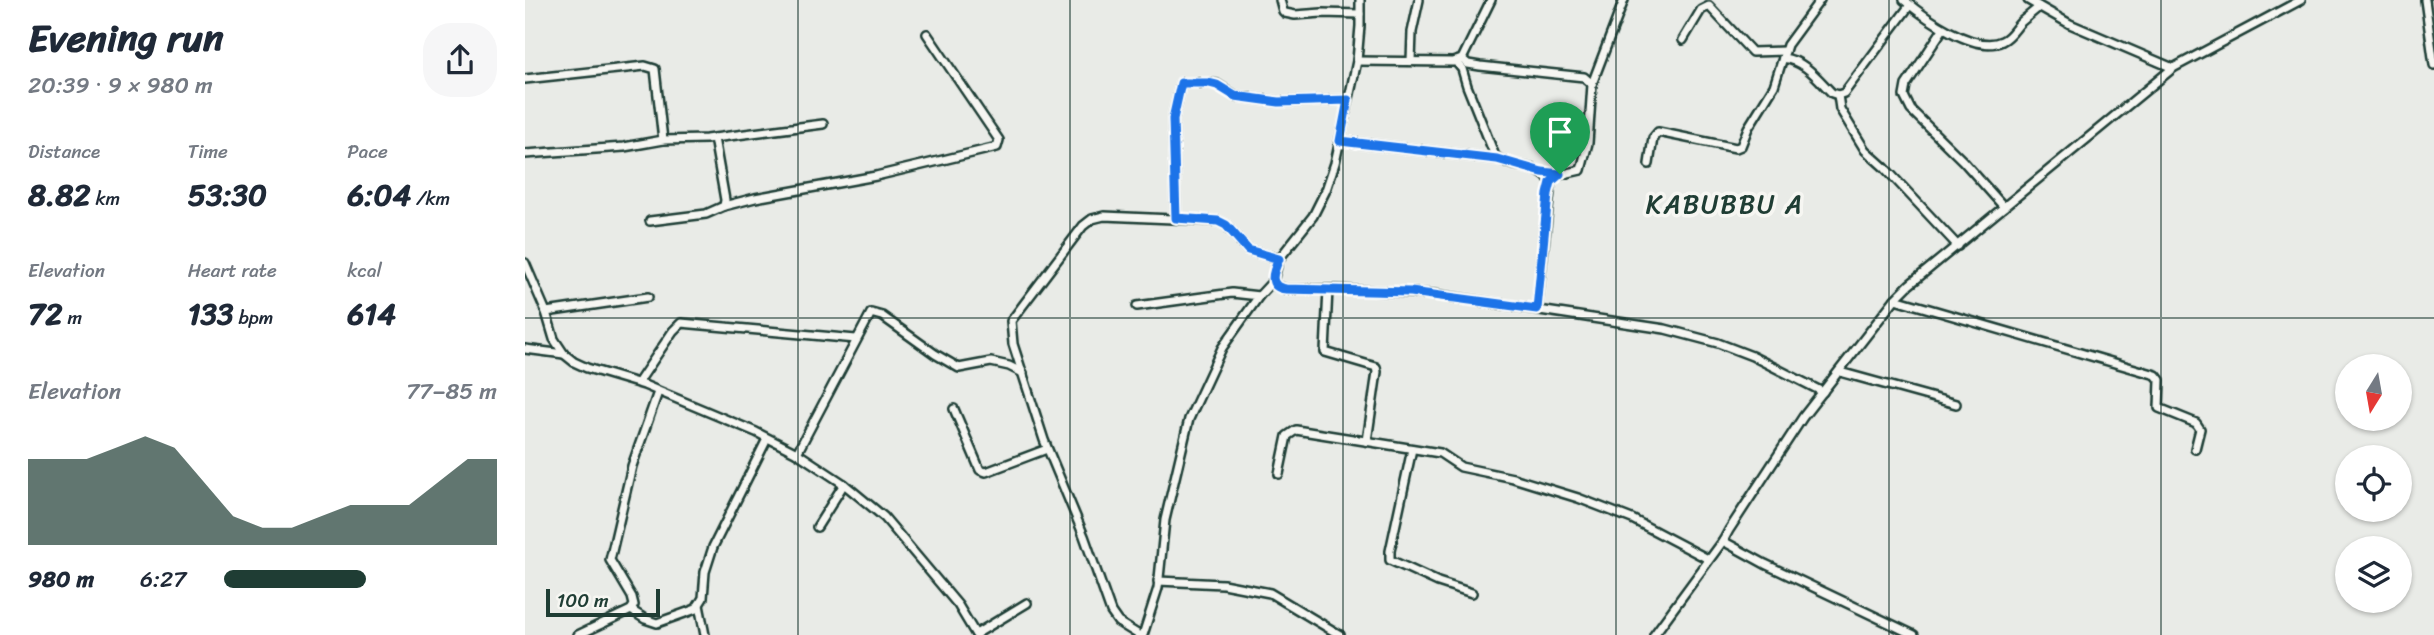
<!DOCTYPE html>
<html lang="en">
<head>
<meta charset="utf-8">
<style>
  :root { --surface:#fff; --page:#f6f6f7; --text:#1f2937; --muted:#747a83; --accent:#1f3d34 }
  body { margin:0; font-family:Sriracha,sans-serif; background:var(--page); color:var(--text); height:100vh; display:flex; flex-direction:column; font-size:26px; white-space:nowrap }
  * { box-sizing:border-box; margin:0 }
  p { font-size:23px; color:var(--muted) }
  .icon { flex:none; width:38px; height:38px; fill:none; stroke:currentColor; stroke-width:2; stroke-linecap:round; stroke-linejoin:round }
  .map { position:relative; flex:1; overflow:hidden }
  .side { display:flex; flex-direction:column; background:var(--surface); width:525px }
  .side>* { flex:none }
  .needle { width:46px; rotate:191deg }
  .fabs { position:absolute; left:1810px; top:354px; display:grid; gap:14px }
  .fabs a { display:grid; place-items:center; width:77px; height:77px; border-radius:50%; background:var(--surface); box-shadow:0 2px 5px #0004; font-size:35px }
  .scale { position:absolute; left:21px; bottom:18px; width:114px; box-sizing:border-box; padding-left:7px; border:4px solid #1f3d34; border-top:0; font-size:19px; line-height:24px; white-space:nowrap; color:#1f3d34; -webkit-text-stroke:5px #f6f6f2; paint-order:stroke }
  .pin { position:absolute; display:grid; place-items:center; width:60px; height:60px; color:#fff; margin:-72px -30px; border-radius:50% 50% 50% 0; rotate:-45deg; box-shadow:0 0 7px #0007 }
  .pin .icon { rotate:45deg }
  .round { display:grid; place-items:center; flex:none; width:74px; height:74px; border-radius:28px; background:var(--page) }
  .headline { display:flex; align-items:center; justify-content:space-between; height:119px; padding:0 28px }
  h1 { font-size:38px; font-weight:700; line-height:52px }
  .stats { display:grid; grid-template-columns:repeat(3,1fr); gap:10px; height:119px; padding:7px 28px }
  .stats div { display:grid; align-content:center }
  .stats b { font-size:30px; font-weight:700 }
  .stats small { font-size:19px; font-weight:400 }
  .stats p { font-size:19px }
  .chart { height:196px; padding:14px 28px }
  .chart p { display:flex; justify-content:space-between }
  .chart svg { width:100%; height:126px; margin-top:7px; fill:var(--accent); opacity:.7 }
  ul { padding:0 28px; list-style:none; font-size:23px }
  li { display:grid; grid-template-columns:112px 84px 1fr; align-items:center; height:52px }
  li i { height:18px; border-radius:9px; background:var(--accent) }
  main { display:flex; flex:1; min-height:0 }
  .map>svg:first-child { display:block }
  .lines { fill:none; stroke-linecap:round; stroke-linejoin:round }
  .street-casing { stroke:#1f3d34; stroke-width:12 }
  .street { stroke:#f6f6f2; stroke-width:7 }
  .route-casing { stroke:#fff; stroke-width:14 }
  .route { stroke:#1a73e8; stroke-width:9 }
  .grid { fill:none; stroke:#1f3d34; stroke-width:2; stroke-opacity:0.55 }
  .labels { text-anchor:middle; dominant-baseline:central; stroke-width:7; stroke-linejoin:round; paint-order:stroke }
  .quarter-label { font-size:26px; letter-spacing:2px; fill:#1f3d34; stroke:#f6f6f2 }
</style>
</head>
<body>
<main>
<section class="side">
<div class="headline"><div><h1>Evening run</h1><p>20:39 · 9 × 980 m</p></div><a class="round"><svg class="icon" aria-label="share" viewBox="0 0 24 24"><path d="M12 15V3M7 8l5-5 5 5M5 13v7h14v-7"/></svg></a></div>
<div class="stats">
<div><p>Distance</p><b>8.82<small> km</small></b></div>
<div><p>Time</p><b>53:30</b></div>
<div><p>Pace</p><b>6:04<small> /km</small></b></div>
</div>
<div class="stats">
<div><p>Elevation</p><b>72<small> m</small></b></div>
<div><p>Heart rate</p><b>133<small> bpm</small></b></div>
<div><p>kcal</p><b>614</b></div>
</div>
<div class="chart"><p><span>Elevation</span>77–85 m</p>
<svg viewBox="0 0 160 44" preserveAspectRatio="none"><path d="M0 44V14L10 14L20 14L30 10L40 6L50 10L60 22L70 34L80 38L90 38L100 34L110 30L120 30L130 30L140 22L150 14L160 14V44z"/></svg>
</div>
<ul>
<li><b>980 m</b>6:27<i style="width:52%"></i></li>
</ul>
</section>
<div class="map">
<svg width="1909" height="635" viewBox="0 0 1909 635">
  <rect width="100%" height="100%" fill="#e9ebe7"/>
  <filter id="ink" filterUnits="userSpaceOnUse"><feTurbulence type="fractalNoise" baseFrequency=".0143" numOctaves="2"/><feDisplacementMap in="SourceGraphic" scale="14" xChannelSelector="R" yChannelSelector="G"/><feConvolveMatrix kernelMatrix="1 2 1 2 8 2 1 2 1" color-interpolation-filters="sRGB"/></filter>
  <g filter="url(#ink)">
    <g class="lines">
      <defs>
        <g id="street">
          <path d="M755 0 758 11 760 13 770 15 797 13 835 14"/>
          <path d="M1379 0C1399 17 1450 54 1477 41 1486 37 1490 28 1496 22 1502 17 1508 12 1514 7"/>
          <path d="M1503 0 1545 24 1648 68"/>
          <path d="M1900 0 1909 65"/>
          <path d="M1418 29 1381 85 1379 96 1386 110 1438 161 1479 207"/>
          <path d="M1158 40 1176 10 1184 6 1227 52 1260 51"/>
          <path d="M1258 58C1280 61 1292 78 1307 93L1313 95 1319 93 1385 5"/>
          <path d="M937 59 943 64 955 66 1059 77 1067 84 1063 143 1056 170 1030 176 1026 182 1012 309"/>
          <path d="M832 61 928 62 937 59 966 0"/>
          <path d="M886 61 887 32 894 0"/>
          <path d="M931 62 937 69 942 86 970 156C986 170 1012 162 1026 182"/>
          <path d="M0 79 120 66 130 69 138 140"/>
          <path d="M1067 84 1099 0"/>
          <path d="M1313 95 1315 109 1340 150 1360 168 1433 246"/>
          <path d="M189 138 200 200 199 206"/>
          <path d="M815 141 972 159"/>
          <path d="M0 154 99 147 138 140 181 139 298 124"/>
          <path d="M1124 164 1128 138 1133 132 1211 148 1216 146 1223 128 1249 86 1262 45 1295 0"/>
          <path d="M651 217 648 119 656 83H684L692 84 711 96 754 102 823 100"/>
          <path d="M125 221 181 214 199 206 230 198 351 176 472 147 474 140 402 34"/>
          <path d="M0 263 21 312 29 339 39 354 49 362 62 368 119 385 231 432 272 453 319 484 359 517 433 605 451 635"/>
          <path d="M748 281 751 286 761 289H810L908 294 1140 329 1193 343 1227 356 1298 392"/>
          <path d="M803 289 800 352 851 367 852 372 842 441"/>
          <path d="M1370 299 1631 375 1635 380 1634 408 1671 423 1675 429 1670 449"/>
          <path d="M612 306 707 293 734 296"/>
          <path d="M21 312 123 297"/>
          <path d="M0 349 39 354"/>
          <path d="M1315 372 1431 404"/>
          <path d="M113 383 148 331 156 323 331 339"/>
          <path d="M429 409 455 470 461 472 522 449"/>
          <path d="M887 449 865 551V560L913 582 947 593"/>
          <path d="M272 453 346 313 357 316 410 354 434 368 466 362 484 366 498 373"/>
          <path d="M754 474 762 436 771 430 915 453 936 467 988 478 1053 498 1107 519 1183 559"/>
          <path d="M292 527 319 484"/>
          <path d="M1198 541 1240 564 1389 635"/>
          <path d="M633 581 698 584 745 593 815 635"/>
          <path d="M174 605 180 635"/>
          <path d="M106 610 120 619 132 623 171 609 178 598 180 572 188 547 242 439"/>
          <path d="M451 634 502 603"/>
          <path d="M53 635 106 610 109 605 107 597 85 560 107 466 133 392"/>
          <path d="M614 635 593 622 586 612 559 536 519 440 488 344 486 321 558 226 567 219 579 216 693 221 701 225 723 250 754 259"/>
          <path d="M618 635 633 588 640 520 664 419 697 348 734 296 748 281 754 259 788 216 801 190 810 163 832 61 835 26V0"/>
          <path d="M1129 635 1198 541 1204 530 1278 417 1370 299 1384 285 1648 68 1776 0"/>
        </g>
      </defs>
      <use href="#street" class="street-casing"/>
      <use href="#street" class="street"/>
    </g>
  </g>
  <g class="lines" filter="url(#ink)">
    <defs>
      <path id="route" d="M656 83H684L692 85 710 96 754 102 823 100 815 141 972 159 1017 172 1035 174 1026 182 1023 194 1012 309 886 292 761 289C742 287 748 272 754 259L723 250 701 225 693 221 651 218 648 119Z"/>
    </defs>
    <use href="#route" class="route-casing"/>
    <use href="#route" class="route"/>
  </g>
  <path class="grid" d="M273 0V635M545 0V635M818 0V635M1091 0V635M1364 0V635M1636 0V635M0 318H1909"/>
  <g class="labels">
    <g class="quarter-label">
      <text x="1200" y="204">KABUBBU A</text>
    </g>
  </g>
</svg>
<div class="fabs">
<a><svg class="needle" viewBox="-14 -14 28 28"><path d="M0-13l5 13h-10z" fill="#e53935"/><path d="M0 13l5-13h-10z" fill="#747a83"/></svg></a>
<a><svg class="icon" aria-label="locate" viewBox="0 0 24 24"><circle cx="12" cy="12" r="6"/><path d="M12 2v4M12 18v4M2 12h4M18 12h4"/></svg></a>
<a><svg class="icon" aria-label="layers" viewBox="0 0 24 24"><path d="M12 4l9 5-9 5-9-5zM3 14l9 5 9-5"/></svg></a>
</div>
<div class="scale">100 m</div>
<div class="pin" style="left:1035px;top:174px;background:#1e9e55"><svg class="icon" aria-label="arrive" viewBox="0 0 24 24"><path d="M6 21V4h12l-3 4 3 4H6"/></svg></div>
</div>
</main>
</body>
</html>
